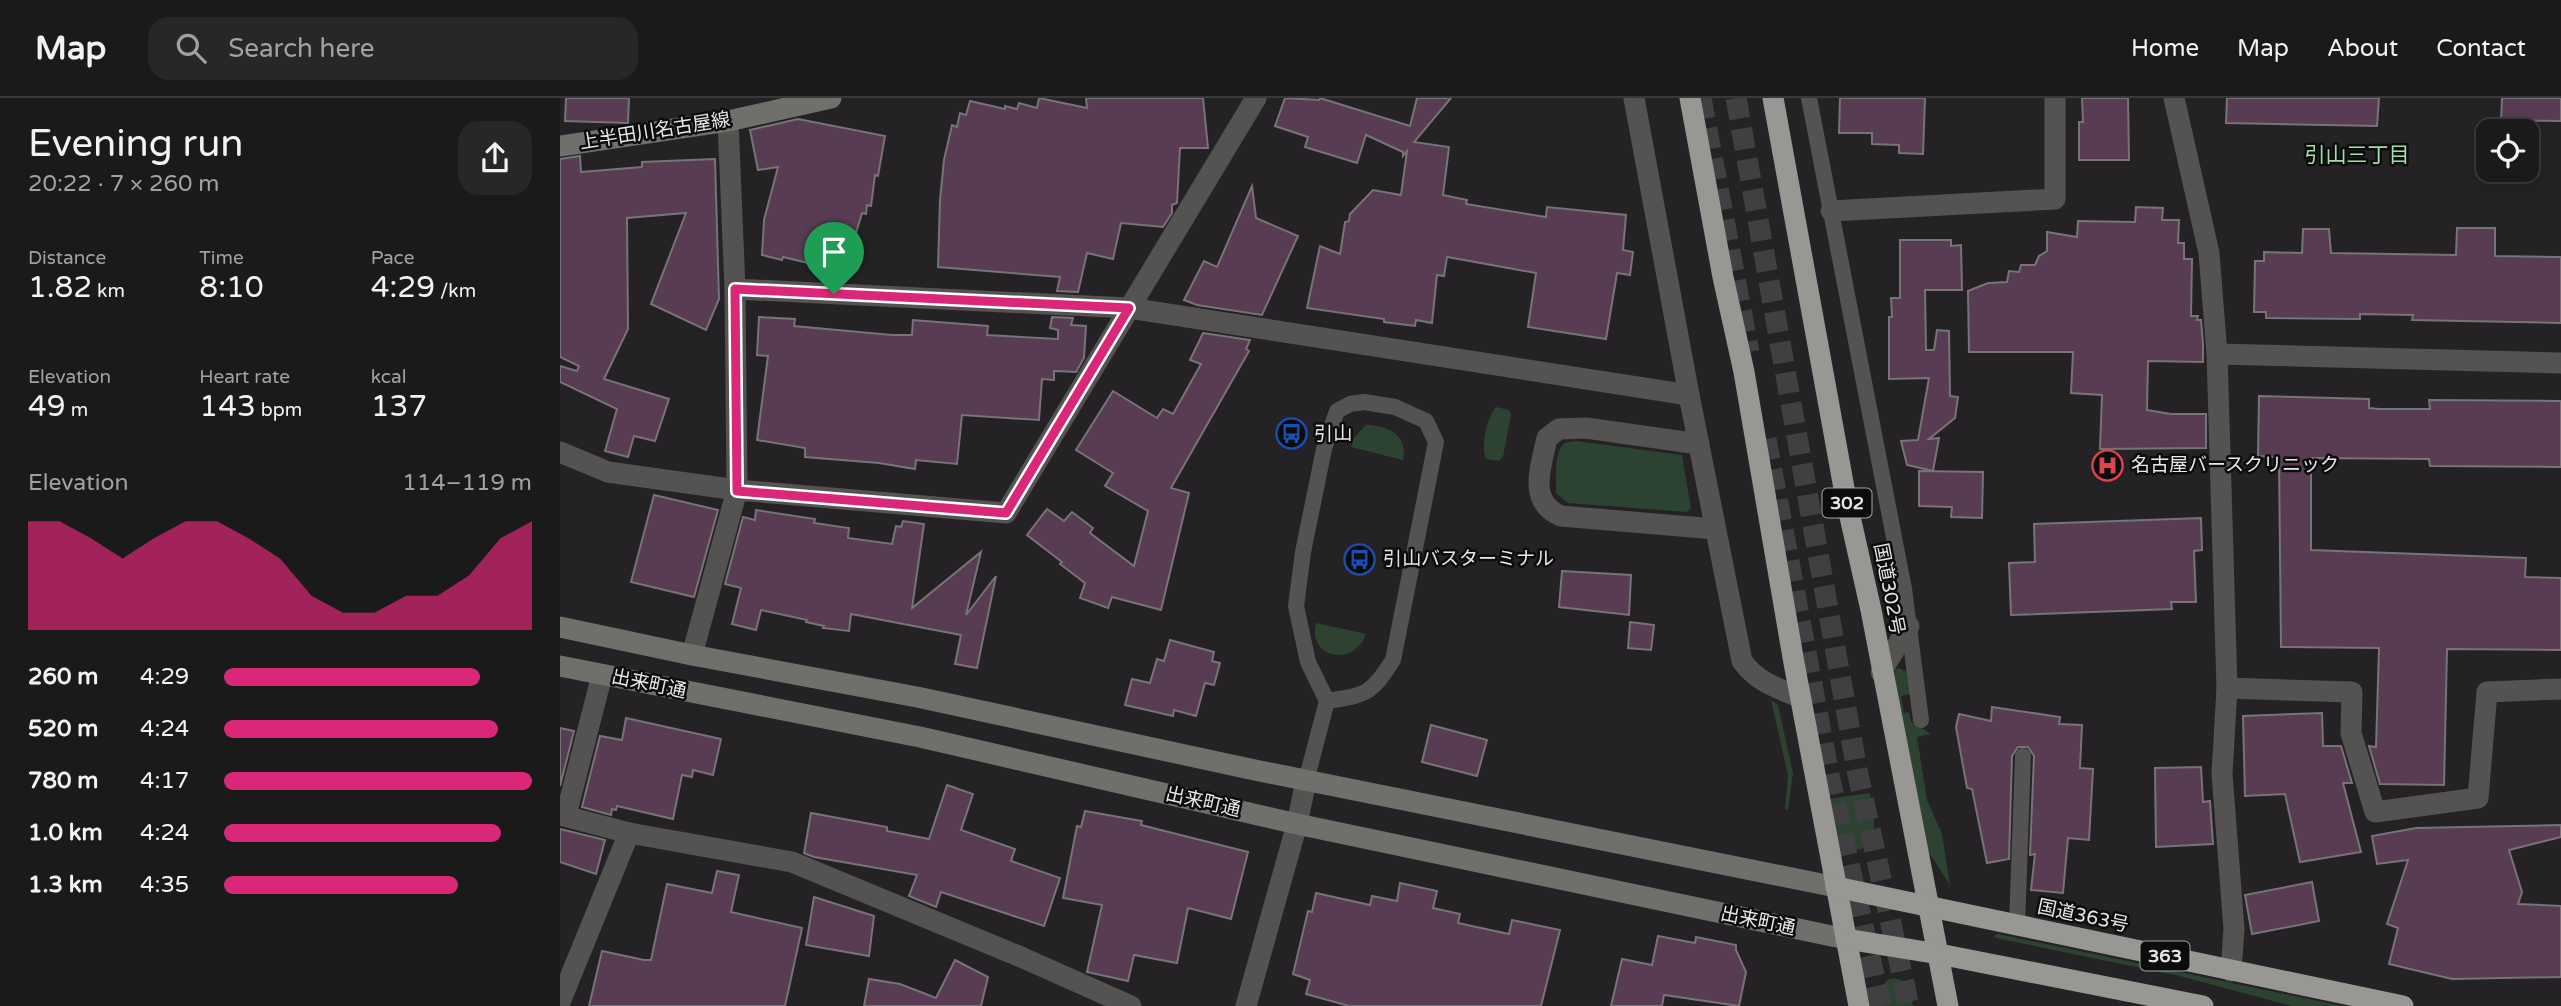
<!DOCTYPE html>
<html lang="en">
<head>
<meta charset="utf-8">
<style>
  :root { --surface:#1b1a1b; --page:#282728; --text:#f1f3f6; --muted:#a0a1a3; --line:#39383a; --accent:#db2777 }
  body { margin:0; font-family:"Varela Round","Noto Sans JP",sans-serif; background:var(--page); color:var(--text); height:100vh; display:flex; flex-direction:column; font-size:26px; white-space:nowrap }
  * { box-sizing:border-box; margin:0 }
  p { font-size:23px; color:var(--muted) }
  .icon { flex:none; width:38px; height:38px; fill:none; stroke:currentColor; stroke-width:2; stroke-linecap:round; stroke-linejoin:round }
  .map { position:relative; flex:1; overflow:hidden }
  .side { display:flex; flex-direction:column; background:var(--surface); width:560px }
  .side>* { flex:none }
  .controls { position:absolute; left:1916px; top:21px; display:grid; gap:14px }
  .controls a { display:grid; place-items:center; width:63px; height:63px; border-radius:14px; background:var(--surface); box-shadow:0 7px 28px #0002,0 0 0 2px var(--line); font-size:35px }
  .pin { position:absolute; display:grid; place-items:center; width:60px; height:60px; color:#fff; margin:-72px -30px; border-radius:50% 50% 50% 0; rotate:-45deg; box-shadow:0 0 7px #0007 }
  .pin .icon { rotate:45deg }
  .round { display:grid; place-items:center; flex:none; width:74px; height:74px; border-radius:21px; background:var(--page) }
  .summary { display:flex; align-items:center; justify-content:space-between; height:119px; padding:0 28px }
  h1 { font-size:38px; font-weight:600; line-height:52px }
  .metrics { display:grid; grid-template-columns:repeat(3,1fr); gap:10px; height:119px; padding:7px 28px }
  .metrics div { display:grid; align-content:center }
  .metrics b { font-size:30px; font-weight:600 }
  .metrics small { font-size:19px; font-weight:400 }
  .metrics p { font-size:19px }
  .chart { height:196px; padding:14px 28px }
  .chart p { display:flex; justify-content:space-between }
  .chart svg { width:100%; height:126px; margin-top:7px; fill:var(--accent); opacity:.7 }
  ul { padding:0 28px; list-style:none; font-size:23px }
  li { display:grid; grid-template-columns:112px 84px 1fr; align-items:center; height:52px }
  li i { height:18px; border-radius:9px; background:var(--accent) }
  header { display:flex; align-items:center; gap:42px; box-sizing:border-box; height:98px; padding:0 35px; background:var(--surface); border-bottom:2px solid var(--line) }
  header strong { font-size:33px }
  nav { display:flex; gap:38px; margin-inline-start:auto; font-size:24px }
  .search { width:490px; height:63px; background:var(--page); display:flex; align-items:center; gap:18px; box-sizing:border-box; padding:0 24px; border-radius:21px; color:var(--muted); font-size:26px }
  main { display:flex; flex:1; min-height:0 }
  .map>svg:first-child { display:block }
  .green { fill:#2d4331 }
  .building { fill:#583c53; stroke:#777376; stroke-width:2 }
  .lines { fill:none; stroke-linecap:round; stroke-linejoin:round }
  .highway-tunnel { stroke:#413f41; stroke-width:21; stroke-dasharray:21 10; stroke-linecap:butt }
  .lane { stroke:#545352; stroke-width:16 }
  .street { stroke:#545352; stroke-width:21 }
  .secondary { stroke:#6f6f6c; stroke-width:21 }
  .highway { stroke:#989793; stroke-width:21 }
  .route-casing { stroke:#fff; stroke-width:14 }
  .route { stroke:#db2777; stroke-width:9 }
  .labels { text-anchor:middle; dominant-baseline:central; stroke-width:5; stroke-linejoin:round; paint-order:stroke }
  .shield { fill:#0c0c0d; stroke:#a5a5a6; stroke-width:2 }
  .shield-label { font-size:18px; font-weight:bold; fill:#e7e6e8 }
  .street-label { font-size:19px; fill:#e7e6e8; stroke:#0c0c0d }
  .poi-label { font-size:19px; fill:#e7e6e8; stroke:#0c0c0d; text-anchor:start }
  .neighbourhood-label { font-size:21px; fill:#a3dea5; stroke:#0c0c0d }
</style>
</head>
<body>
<header>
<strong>Map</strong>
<div class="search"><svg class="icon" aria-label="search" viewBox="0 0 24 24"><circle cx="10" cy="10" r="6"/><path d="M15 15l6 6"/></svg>Search here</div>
<nav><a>Home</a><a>Map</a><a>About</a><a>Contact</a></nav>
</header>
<main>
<section class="side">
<div class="summary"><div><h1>Evening run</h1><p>20:22 · 7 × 260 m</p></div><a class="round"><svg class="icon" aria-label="share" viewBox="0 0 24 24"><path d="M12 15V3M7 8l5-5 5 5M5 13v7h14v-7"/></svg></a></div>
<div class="metrics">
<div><p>Distance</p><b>1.82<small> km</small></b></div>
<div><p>Time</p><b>8:10</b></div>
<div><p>Pace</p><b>4:29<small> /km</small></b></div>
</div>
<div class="metrics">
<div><p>Elevation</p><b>49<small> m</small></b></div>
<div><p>Heart rate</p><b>143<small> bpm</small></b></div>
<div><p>kcal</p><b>137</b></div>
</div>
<div class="chart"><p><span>Elevation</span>114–119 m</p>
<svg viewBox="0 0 160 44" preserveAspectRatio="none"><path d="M0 44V6L10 6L20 12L30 19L40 12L50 6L60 6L70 12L80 19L90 32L100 38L110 38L120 32L130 32L140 25L150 12L160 6V44z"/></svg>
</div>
<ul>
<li><b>260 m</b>4:29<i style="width:83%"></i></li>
<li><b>520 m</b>4:24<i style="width:89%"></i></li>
<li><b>780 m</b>4:17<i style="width:100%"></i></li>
<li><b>1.0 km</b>4:24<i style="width:90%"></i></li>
<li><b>1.3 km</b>4:35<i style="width:76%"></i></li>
</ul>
</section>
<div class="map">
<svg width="2001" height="908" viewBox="0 0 2001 908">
  <rect width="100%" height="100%" fill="#242224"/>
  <g class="green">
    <path d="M936 309 949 312 951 317 943 359 939 363 926 361C920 348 927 319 936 309Z"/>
    <path d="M806 327C828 327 848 337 843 362L791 349 793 341Z"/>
    <path d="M1016 343 1122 357 1131 411 1126 414 1008 405 996 395C996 383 994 351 1005 345 1008 344 1012 344 1016 343Z"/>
    <path d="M756 525 806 536C794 570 747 560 756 525Z"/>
    <path d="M1339 570 1347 574 1350 596 1341 598 1344 615 1349 614 1351 624 1371 636 1357 639 1367 702 1382 736 1390 787 1366 750 1331 585 1335 572Z"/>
    <path d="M1211 602 1218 607 1233 675 1228 712 1225 711 1228 677Z"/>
    <path d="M1310 695C1313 714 1321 739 1301 751L1292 752 1280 747 1274 734 1267 701Z"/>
    <path d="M1438 836 1782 908H1732L1620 878 1436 840 1434 838Z"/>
    <path d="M1334 880 1347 884 1353 908H1322L1320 892 1327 882Z"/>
  </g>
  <g class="building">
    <path d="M6 0H69L68 25 5 23Z"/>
    <path d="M479 0 527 10 526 0H643L648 50H620L617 105 612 107V115L603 129 561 125 553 161 527 155 518 194 497 193 500 179 378 169 380 102 384 62 392 27 397 29 400 15 406 17 410 3 445 11V8L457 11 459 5 477 10Z"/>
    <path d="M725 0 759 2 760 0 850 28 857 0H891L854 44 889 49 883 97 907 102 906 106 986 119 987 109 1066 117 1063 152 1073 154 1070 177 1057 175 1046 241 968 229 976 175 887 159 884 178 877 177 872 225 856 222 855 228 824 224V221L747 210 760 148 780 156 785 124 789 123 790 116 813 92 841 97 847 53 843 58V54L806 37 797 65 745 49 748 39 715 28Z"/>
    <path d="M1280 0H1365L1363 56 1339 55V47L1312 46V35H1279Z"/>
    <path d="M1522 0H1568L1569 62H1519V24H1523Z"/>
    <path d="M1667 0H1819L1817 28 1666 25Z"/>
    <path d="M1942 0H2001V23L1941 22Z"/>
    <path d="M238 21 325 38 318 78 315 77 311 108 307 107 306 116 302 115 286 168 281 166 280 171 248 162V165L223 159 222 162 202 157 204 122 218 69 198 72 190 32Z"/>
    <path d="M20 58 21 74 82 69V64L155 61 159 201 146 232 91 206 126 115 67 120 68 231 44 281 109 301 95 343 74 338 68 359 45 353 57 311 0 284V268L17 273 19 268 0 259V61Z"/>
    <path d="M692 88 696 120 738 138 702 217 637 207 624 202 644 163 657 169Z"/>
    <path d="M1576 109 1603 110 1602 122H1619L1618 145H1624V161H1632L1631 218H1638L1637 222H1641L1643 246V264L1588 263 1587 312 1611 316H1646V350L1540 351 1542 297 1511 295 1513 254H1409L1408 193 1428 185 1447 184 1449 173 1459 174 1461 167H1475L1479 158 1487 153V134L1517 139 1518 123 1575 124Z"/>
    <path d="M1897 130H1935V158L2001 159V225L1852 222 1853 217 1800 216V221L1706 220V214H1694L1695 163H1704V154L1742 155 1743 131H1769L1771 155 1896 157Z"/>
    <path d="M1340 142H1391V148L1401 147 1402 192H1365L1366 252H1374L1377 232 1389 233 1390 298 1398 299 1395 320 1369 341 1379 340 1373 373 1347 367 1341 343 1358 342 1369 280 1329 281V219H1332L1331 200H1340Z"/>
    <path d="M199 219 235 221 234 228 332 237H352L353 222 428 228 427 237 498 241V232L490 230 492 219 513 220 511 227 526 228 524 260 516 274 494 273V282L482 281 479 322 402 317 397 366 356 362 355 371 319 365 245 359V350L197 342 208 258 197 257Z"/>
    <path d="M643 235 690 242 686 251 689 253 611 390 629 395 601 512 552 499 548 510 520 500 525 485 500 466 502 464 467 437 487 411 504 423 512 414 533 430 530 435 574 468 588 413 545 388 553 375 516 352 553 293 597 320 603 311 613 316 641 266 630 262Z"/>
    <path d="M1699 298 1809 301V310L1819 311H1870L1869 302 2001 303V369L1870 368 1869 361 1751 360V452L1966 460 1965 479 2001 480V552L1887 551 1884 687 1820 686 1809 648 1816 649 1819 550 1721 549 1719 359 1698 358Z"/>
    <path d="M1359 373 1423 374 1422 420 1391 419 1392 409 1359 408Z"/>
    <path d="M94 397 158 412 134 499 71 484Z"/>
    <path d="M196 412 255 421 254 425 289 430 288 440 332 446 336 428 341 429 343 423 364 426 352 510 421 454 406 517 436 478 417 570 395 566 401 537 291 516 289 533 263 530 264 528 246 524 247 522 201 512 196 532 172 526 181 490 165 486 183 419 195 422Z"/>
    <path d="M1641 420 1642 452 1634 453 1636 504H1611L1612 511 1451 517 1449 465 1475 464 1474 426Z"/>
    <path d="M1002 473 1071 477 1069 517 999 509Z"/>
    <path d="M1070 524 1094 527 1091 552 1068 550Z"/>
    <path d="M610 542 654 554 652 563 660 565 654 587 645 585 636 618 614 612 613 618 565 607 572 581 590 585 597 561 604 563Z"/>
    <path d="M1432 609 1500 619 1499 626 1522 627 1520 670 1533 671 1529 742 1508 740 1503 795 1471 792 1475 756 1470 757 1474 658 1468 649H1458L1452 658 1449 761 1427 765 1412 691 1407 690 1396 629 1399 616 1431 623Z"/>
    <path d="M1762 615 1763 648H1781L1792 685H1783L1801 754 1740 764 1725 696 1685 698 1683 618Z"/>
    <path d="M66 620 161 641 153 677 133 672 132 679 122 677 113 721 57 708 56 712 52 711 51 717 22 709 40 638 62 642Z"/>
    <path d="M871 627 927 642 917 678 862 664Z"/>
    <path d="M0 630 14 633 0 688Z"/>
    <path d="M1641 669 1643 704 1650 703 1653 746 1596 749 1595 670Z"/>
    <path d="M387 687 413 696 401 732 455 751 451 763 500 780 484 828 381 794 376 809 349 798 357 777 254 759 244 755 251 715 327 729V733L369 741Z"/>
    <path d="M525 713 582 723 581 727 688 754 671 821 628 810 617 865 574 857 568 883 527 874 542 807 503 800 517 728 521 729Z"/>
    <path d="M2001 727V739L1949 752 1962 794 1958 806 2001 808V879L1892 881 1829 866 1838 830 1827 826 1848 762 1817 766 1812 738 1856 730Z"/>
    <path d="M0 731 45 742 36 776 0 764Z"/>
    <path d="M157 773 179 777 171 814 242 830 225 908H29L42 853 84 862H91L107 786 152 795Z"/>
    <path d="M1752 784 1759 823 1692 836 1685 797Z"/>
    <path d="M840 785 877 793 873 810 900 816 898 825 949 836 952 822 1000 832 981 908H789L746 896 750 882 733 876 748 813 752 814 756 795 810 807 812 798 837 803Z"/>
    <path d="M254 799 314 818 309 858 246 847Z"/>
    <path d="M1098 838 1135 845 1136 839 1176 847V852L1186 874 1179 908 1104 897 1102 908H1051L1062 861 1092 867Z"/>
    <path d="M395 862 428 879 421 908H304L309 881 340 886 376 900Z"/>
  </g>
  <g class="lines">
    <g class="highway-tunnel">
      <path d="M1141 0 1189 254"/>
      <path d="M1176 0 1297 672 1349 908"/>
      <path d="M1206 341 1269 677 1321 908"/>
    </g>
    <g class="lane">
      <path d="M1249 0 1344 491 1361 622"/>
      <path d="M746 683 767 603 748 564 736 508 743 454 764 351 777 313 790 306 804 304 835 309 866 323 876 344 833 562C811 596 807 597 767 603"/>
      <path d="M1457 827 1463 658"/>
    </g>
    <g class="street">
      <path d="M1074 0 1129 297 1182 563C1197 584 1217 590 1241 600"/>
      <path d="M1614 0 1649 155 1657 256 1667 590 1662 676 1674 831 1671 873"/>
      <path d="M1271 113 1495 101V0"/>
      <path d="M175 191 569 210 1129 297"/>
      <path d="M1657 256 2001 265"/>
      <path d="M1139 346 1026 330 999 331 987 340C981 369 967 404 1001 418L1155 431"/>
      <path d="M0 354 48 374 177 392 446 415 696 0"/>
      <path d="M132 557 177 392 175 191 168 23"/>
      <path d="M1321 574 1349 528"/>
      <path d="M1667 590 1792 594 1791 635 1815 714 1918 700 1927 594 2001 591"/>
      <path d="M0 717 69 735 232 764 461 859 571 908"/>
      <path d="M6 717 42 577"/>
      <path d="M0 904 69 735"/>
      <path d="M686 908 737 726 746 683"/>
    </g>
    <g class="secondary">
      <path d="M0 48 168 23 271 0"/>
      <path d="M0 529 132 557 357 599 690 671 1276 789"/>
      <path d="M0 568 360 639 737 726 1286 841"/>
    </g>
    <g class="highway">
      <path d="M1130 0 1163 179 1184 274 1234 565 1299 908"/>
      <path d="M1213 0 1286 401 1311 512 1388 908"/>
      <path d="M1276 789 1843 908"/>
      <path d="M1286 841 1379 856 1643 908"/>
    </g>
  </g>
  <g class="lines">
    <defs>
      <path id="route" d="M175 191 569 210 446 415 177 393Z"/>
    </defs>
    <use href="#route" class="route-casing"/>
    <use href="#route" class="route"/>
  </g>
  <defs>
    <symbol id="bus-ring" viewBox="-11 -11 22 22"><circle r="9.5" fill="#0c0c0d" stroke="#1a4fb4" stroke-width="1.5"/><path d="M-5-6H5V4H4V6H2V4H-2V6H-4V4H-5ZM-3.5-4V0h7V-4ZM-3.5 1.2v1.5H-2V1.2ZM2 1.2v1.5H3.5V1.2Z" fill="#1a4fb4"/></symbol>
    <symbol id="hospital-ring" viewBox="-11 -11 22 22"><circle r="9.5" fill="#0c0c0d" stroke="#e0444e" stroke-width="1.5"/><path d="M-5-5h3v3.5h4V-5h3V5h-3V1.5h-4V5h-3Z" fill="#e0444e"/></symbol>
  </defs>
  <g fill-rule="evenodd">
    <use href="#bus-ring" x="714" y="318" width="35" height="35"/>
    <use href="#hospital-ring" x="1530" y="350" width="35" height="35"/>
    <use href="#bus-ring" x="782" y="444" width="35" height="35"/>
  </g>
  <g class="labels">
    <g class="shield">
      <rect x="1262.5" y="390.5" width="49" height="29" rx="5"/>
      <rect x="1580.5" y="843.5" width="49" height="29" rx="5"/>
    </g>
    <g class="shield-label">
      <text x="1287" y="405">302</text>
      <text x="1605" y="858">363</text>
    </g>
    <g class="street-label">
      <text transform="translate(95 33) rotate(-9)">上半田川名古屋線</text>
      <text transform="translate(1329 491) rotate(79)">国道302号</text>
      <text transform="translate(89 586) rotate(12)">出来町通</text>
      <text transform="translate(643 704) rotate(13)">出来町通</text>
      <text transform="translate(1523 818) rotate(12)">国道363号</text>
      <text transform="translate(1198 823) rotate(12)">出来町通</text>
    </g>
    <g class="poi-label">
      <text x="754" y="336">引山</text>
      <text x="1571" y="367">名古屋バースクリニック</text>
      <text x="823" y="461">引山バスターミナル</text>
    </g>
    <g class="neighbourhood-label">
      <text x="1797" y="57">引山三丁目</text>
    </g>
  </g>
</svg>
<div class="controls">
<a><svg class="icon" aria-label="locate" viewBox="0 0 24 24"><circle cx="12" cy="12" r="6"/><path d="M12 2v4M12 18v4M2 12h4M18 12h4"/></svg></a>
</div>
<div class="pin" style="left:274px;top:196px;background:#1e9e55"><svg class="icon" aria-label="arrive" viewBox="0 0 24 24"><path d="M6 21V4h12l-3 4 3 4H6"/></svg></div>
</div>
</main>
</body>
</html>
